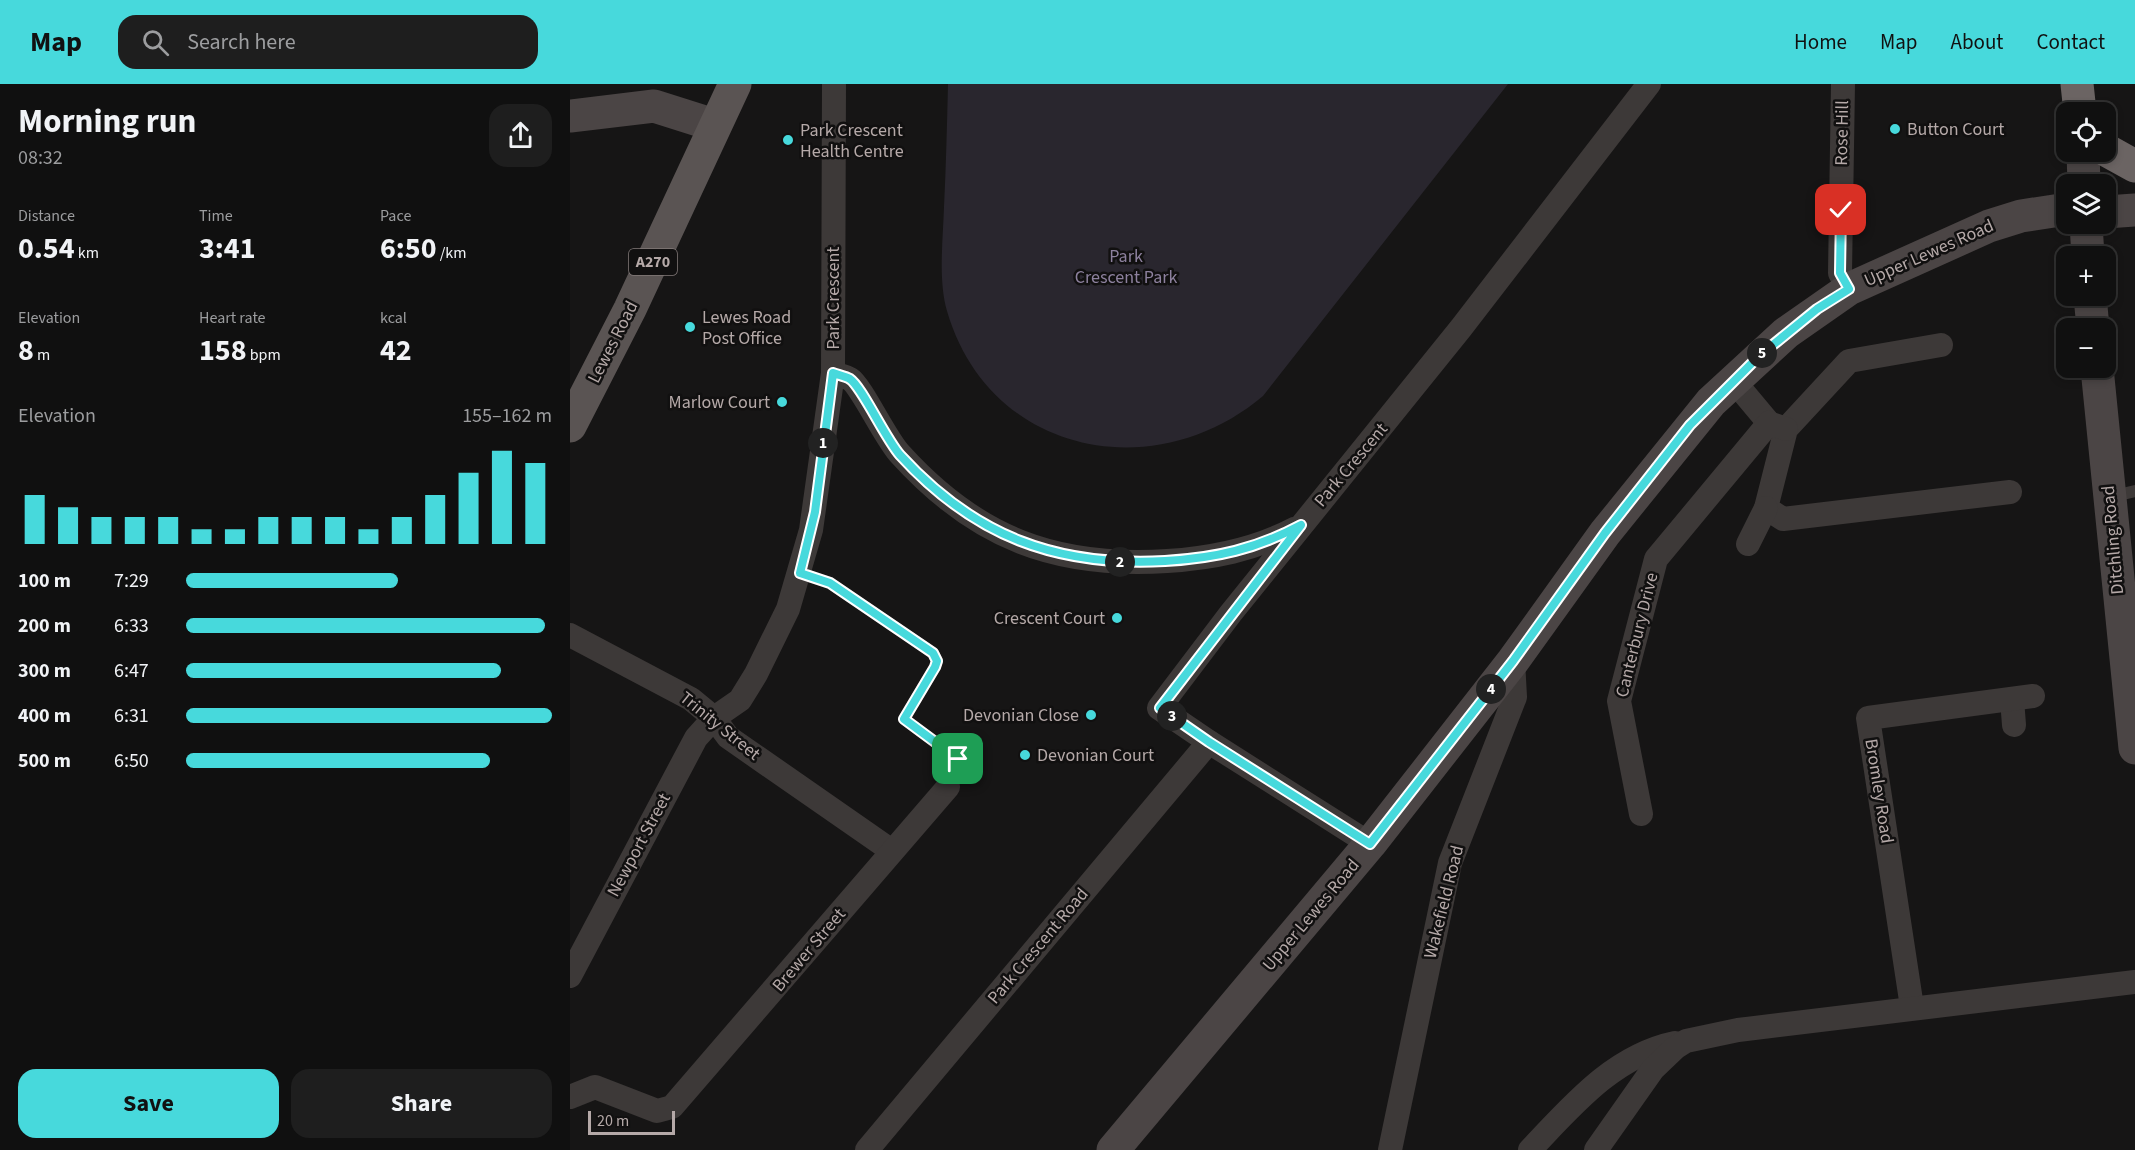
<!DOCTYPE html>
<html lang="en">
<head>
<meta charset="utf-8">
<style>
  :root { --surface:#101010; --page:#1e1e1e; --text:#f1f3f6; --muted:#9c9d9f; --line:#303030; --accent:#47d9dc }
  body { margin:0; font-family:"Source Sans 3",sans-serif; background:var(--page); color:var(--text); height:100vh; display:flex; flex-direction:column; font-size:22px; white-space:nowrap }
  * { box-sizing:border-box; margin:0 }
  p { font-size:20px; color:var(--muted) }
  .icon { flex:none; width:33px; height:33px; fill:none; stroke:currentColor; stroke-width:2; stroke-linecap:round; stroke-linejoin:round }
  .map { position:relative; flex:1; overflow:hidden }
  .panel { display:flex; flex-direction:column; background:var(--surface); width:570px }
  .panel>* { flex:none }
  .fabs { position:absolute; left:1486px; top:18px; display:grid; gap:12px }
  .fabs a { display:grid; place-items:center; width:60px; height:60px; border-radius:12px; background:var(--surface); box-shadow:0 3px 9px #0003,0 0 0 2px var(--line); font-size:30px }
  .scale { position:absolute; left:18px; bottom:15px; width:87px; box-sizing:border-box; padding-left:6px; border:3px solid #b5a9a8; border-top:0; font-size:16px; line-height:21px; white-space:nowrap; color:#b5a9a8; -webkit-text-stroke:4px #111010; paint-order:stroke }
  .pin { position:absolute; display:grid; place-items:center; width:51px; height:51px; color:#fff; margin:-26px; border-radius:12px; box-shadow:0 3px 9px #0006 }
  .km { position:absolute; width:30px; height:30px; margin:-15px; border-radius:50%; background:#222; color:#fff; font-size:16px; line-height:30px; text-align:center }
  .round { display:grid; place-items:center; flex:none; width:63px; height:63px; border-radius:18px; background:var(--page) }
  .summary { display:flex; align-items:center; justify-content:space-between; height:102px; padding:0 18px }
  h1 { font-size:33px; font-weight:700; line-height:45px }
  .figures { display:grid; grid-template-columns:repeat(3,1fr); gap:9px; height:102px; padding:6px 18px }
  .figures div { display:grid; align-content:center }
  .figures b { font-size:30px; font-weight:700 }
  .figures small { font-size:16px; font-weight:400 }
  .figures p { font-size:16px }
  .chart { height:168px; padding:12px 18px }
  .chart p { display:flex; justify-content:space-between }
  .chart svg { width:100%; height:108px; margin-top:6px; stroke:var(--accent); stroke-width:6 }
  .action { display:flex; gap:12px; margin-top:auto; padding:12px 18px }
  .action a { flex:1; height:69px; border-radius:18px; background:var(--accent); color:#111; font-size:24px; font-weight:700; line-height:69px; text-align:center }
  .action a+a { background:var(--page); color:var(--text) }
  ul { padding:0 18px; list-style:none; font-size:20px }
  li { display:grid; grid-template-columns:96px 72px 1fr; align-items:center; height:45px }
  li i { height:15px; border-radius:8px; background:var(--accent) }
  header { display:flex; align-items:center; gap:36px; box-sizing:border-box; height:84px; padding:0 30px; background:var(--accent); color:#111 }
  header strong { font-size:28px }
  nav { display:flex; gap:33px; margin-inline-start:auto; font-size:21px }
  .search { width:420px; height:54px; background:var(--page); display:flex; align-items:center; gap:15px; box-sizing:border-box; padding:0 21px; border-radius:18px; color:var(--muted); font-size:22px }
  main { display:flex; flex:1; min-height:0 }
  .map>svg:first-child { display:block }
  .green { fill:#29262e }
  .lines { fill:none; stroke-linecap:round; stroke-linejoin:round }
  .lane { stroke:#3d3938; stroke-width:12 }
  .street { stroke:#3d3938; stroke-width:24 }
  .secondary { stroke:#4b4545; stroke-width:33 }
  .primary { stroke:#5a5453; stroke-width:33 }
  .highway { stroke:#6b6463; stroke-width:33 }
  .route-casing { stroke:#fff; stroke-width:12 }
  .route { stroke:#47d9dc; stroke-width:8 }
  .poi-dot { fill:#47d9dc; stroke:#111010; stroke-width:2 }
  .labels { text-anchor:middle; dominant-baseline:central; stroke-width:5; stroke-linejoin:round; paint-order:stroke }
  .shield { fill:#111010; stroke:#847b7a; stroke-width:1.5 }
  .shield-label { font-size:16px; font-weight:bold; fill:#b5a9a8 }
  .poi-label { font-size:18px; fill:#b5a9a8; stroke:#111010; text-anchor:start }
  .street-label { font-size:18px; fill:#b5a9a8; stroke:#111010 }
  .park-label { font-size:18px; fill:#8d819e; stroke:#111010 }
</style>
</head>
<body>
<header>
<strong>Map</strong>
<div class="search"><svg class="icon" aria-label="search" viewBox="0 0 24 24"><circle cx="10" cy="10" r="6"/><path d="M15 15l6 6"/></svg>Search here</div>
<nav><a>Home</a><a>Map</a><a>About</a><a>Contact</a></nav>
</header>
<main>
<section class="panel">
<div class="summary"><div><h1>Morning run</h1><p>08:32</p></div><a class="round"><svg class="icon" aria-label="share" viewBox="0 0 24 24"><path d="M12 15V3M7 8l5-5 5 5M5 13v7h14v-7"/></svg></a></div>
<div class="figures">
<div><p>Distance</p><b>0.54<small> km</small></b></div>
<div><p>Time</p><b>3:41</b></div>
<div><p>Pace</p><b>6:50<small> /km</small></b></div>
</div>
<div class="figures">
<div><p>Elevation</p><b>8<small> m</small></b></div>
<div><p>Heart rate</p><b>158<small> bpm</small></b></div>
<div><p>kcal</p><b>42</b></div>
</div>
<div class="chart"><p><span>Elevation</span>155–162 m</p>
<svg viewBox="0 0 160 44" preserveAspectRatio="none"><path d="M5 44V24M15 44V29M25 44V33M35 44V33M45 44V33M55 44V38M65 44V38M75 44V33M85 44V33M95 44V33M105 44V38M115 44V33M125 44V24M135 44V15M145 44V6M155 44V11"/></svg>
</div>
<ul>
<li><b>100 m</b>7:29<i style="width:58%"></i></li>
<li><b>200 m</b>6:33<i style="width:98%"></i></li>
<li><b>300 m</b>6:47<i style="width:86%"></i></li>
<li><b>400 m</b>6:31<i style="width:100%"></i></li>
<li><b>500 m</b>6:50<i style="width:83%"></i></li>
</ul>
<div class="action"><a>Save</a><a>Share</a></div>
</section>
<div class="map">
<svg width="1565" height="1066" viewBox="0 0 1565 1066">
  <rect width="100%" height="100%" fill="#161515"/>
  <path class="green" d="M378 0H938L693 312C584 404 419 371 377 227 368 196 373 156 374 123 376 82 377 41 378 0Z"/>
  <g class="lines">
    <g class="lane">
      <path d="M1540 413 1565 407"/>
      <path d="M230 489 260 499 363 569 367 577 365 583 334 635 388 675"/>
    </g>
    <g class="street">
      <path d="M1273 0 1270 189 1279 205"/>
      <path d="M1371 261 1279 277 1216 345 1196 424 1213 435 1440 408"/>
      <path d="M263 289C268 291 275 292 280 295 292 303 315 354 330 370 406 454 485 484 597 477 642 474 684 466 724 445"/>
      <path d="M1163 296 1199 339"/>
      <path d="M1178 460 1196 424"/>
      <path d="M0 551 121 615 144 634 158 653 322 767"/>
      <path d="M1442 615 1444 641"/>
      <path d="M1071 730 1049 617 1086 475 1199 339 1216 345"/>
      <path d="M800 760 639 658 589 624 661 529 891 244 1079 0"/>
      <path d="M0 892 126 654 144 634 170 616 186 590 218 525 241 446 263 289 264 0"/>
      <path d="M1342 923 1298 634 1463 612"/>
      <path d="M0 1013 25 1003 87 1027 102 1023 378 703"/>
      <path d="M297 1066 639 658"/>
      <path d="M820 1066 880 779 945 613 943 577"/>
      <path d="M960 1066C1001 1023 1043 972 1105 959"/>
      <path d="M1026 1066 1083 985 1105 964 1116 957 1168 946 1565 898"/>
    </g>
    <g class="secondary">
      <path d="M0 32 84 22 144 41"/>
      <path d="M1513 68 1514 100"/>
      <path d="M1536 128 1565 126"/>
      <path d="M1516 140 1518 172"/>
      <path d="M1520 212 1523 244"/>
      <path d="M1527 284 1565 664"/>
      <path d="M543 1066 800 760 943 577 1035 449 1141 318 1216 249 1279 205 1419 142 1451 132 1497 125"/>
    </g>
    <path class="primary" d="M0 342 60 225 165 0"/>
    <g class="highway">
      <path d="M1507 0 1510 28"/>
      <path d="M1536 66 1565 82"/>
    </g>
  </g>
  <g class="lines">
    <defs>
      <path id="route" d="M388 675 334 635 365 583 367 577 363 569 260 499 230 489 245 428 263 289C268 291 275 292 280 295 292 303 315 354 330 371 404 452 486 483 595 477 646 474 686 465 731 441L590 624 639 658 800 760 943 577 1035 449 1120 341 1188 273 1247 225 1279 205 1270 189 1271 126"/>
    </defs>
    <use href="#route" class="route-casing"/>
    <use href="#route" class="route"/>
  </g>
  <g class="poi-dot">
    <circle cx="1325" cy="45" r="6"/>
    <circle cx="218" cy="56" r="6"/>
    <circle cx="120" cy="243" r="6"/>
    <circle cx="212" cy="318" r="6"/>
    <circle cx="547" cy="534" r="6"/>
    <circle cx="521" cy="631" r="6"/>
    <circle cx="455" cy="671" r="6"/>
  </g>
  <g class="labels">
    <rect class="shield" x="59" y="165" width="48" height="26" rx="4.5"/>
    <g class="shield-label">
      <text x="83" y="178">A270</text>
    </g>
    <g class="poi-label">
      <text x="1337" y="45">Button Court</text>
      <text x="230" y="46">Park Crescent<tspan x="230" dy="21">Health Centre</tspan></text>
      <text x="132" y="233">Lewes Road<tspan x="132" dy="21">Post Office</tspan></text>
      <text x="200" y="318" text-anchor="end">Marlow Court</text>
      <text x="535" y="534" text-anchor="end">Crescent Court</text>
      <text x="509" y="631" text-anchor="end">Devonian Close</text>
      <text x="467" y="671">Devonian Court</text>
    </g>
    <g class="street-label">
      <text transform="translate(1272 49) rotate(-89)">Rose Hill</text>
      <text transform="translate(1359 169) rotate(-24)">Upper Lewes Road</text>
      <text transform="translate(263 214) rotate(-90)">Park Crescent</text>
      <text transform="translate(43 258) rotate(-63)">Lewes Road</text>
      <text transform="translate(781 381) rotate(-50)">Park Crescent</text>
      <text transform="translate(1543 456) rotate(-95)">Ditchling Road</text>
      <text transform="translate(1067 551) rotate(-76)">Canterbury Drive</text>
      <text transform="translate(150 642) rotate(39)">Trinity Street</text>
      <text transform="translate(1309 707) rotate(81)">Bromley Road</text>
      <text transform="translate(69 761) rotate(-62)">Newport Street</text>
      <text transform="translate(874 818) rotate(-76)">Wakefield Road</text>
      <text transform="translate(741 831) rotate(-50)">Upper Lewes Road</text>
      <text transform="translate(468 862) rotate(-50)">Park Crescent Road</text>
      <text transform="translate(239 866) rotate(-50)">Brewer Street</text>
    </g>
    <g class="park-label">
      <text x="556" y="172">Park<tspan x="556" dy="21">Crescent Park</tspan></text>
    </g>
  </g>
</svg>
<div class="fabs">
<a><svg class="icon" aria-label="locate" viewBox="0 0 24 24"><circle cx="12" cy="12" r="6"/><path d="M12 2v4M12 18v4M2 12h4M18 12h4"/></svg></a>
<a><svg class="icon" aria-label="layers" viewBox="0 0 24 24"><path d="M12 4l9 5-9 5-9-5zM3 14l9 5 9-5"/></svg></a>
<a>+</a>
<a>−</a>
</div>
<div class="scale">20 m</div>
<div class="pin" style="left:388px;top:675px;background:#1e9e55"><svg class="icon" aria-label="arrive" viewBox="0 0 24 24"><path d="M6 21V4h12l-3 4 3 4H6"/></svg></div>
<div class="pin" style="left:1271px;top:126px;background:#d93025"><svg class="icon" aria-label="check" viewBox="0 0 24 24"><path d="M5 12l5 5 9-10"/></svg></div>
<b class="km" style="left:253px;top:359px">1</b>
<b class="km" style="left:550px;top:478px">2</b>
<b class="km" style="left:602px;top:632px">3</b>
<b class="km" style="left:921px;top:605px">4</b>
<b class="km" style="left:1192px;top:269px">5</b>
</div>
</main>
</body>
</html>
